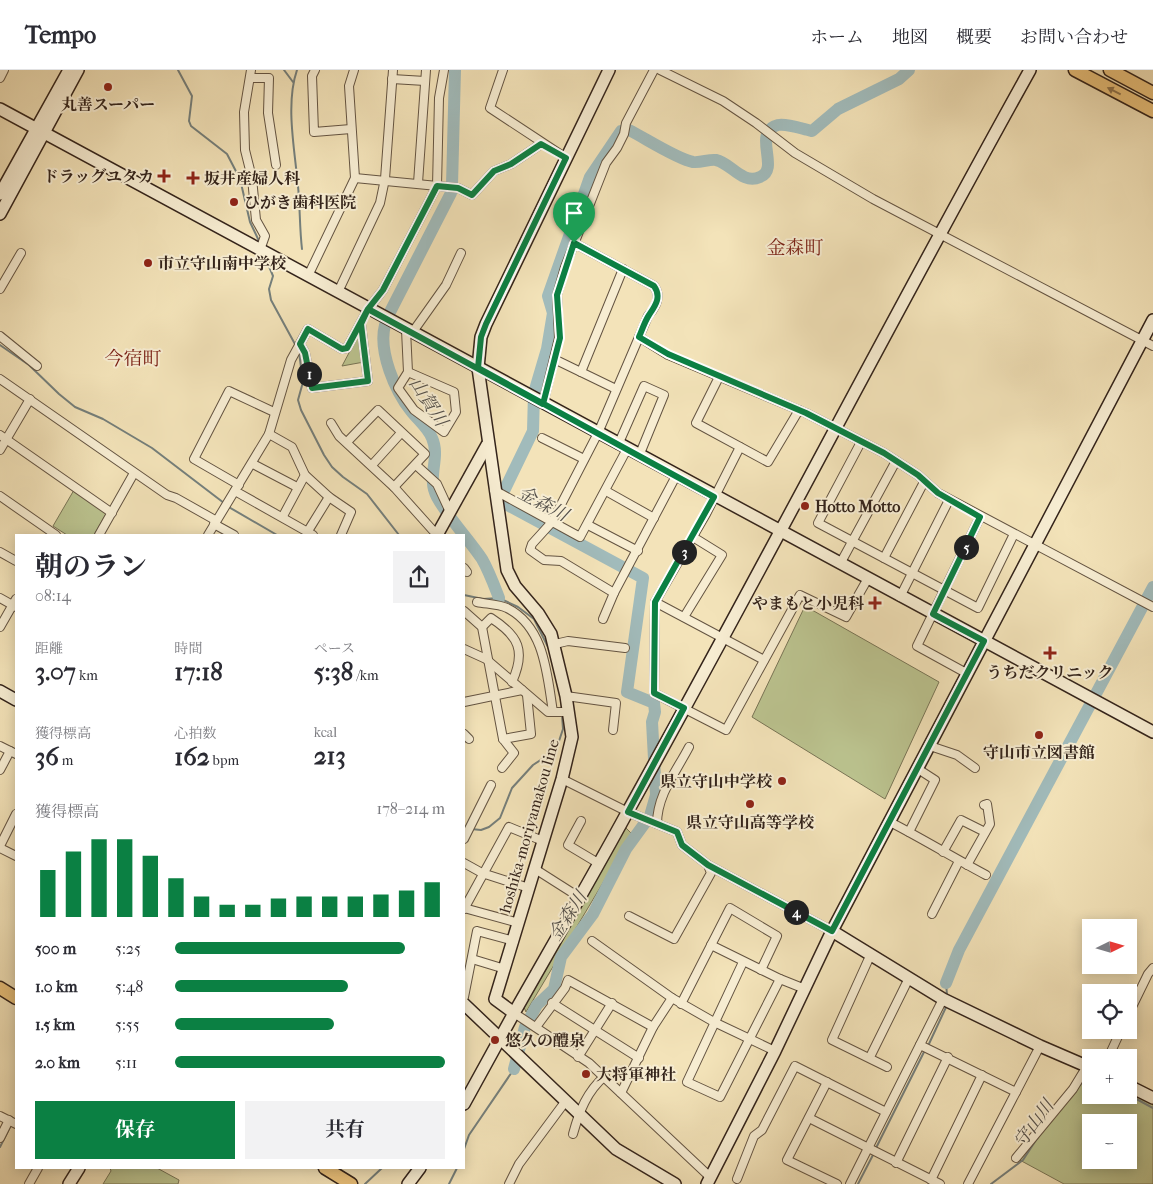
<!DOCTYPE html>
<html lang="ja">
<head>
<meta charset="utf-8">
<style>
  :root { --surface:#fff; --page:#f2f2f3; --text:#2b2b33; --muted:#7c7c81; --line:#e1e1e2; --accent:#0b8043 }
  body { margin:0; font-family:"IM FELL French Canon","Noto Serif JP",serif; background:var(--page); color:var(--text); height:100vh; display:flex; flex-direction:column; font-size:19px; white-space:nowrap }
  * { box-sizing:border-box; margin:0 }
  p { font-size:16px; color:var(--muted) }
  .icon { flex:none; width:28px; height:28px; fill:none; stroke:currentColor; stroke-width:2; stroke-linecap:round; stroke-linejoin:round }
  .map { position:relative; flex:1; overflow:hidden }
  .side { position:absolute; left:15px; top:464px; width:450px; height:635px; display:flex; flex-direction:column; background:var(--surface); border-radius:0px; box-shadow:0 2px 12px #0003 }
  .side>* { flex:none }
  .needle { width:32px; rotate:85deg }
  .buttons { position:absolute; left:1082px; top:849px; display:grid; gap:10px }
  .buttons a { display:grid; place-items:center; width:55px; height:55px; border-radius:0px; background:var(--surface); box-shadow:0 2px 12px #0003; font-size:25px }
  .pin { position:absolute; display:grid; place-items:center; width:42px; height:42px; color:#fff; margin:-51px -21px; border-radius:50% 50% 50% 0; rotate:-45deg; box-shadow:0 0 5px #0007 }
  .pin .icon { rotate:45deg }
  .km { position:absolute; width:25px; height:25px; margin:-12px; border-radius:50%; background:#222; color:#fff; font-size:14px; line-height:25px; text-align:center }
  .round { display:grid; place-items:center; flex:none; width:52px; height:52px; border-radius:0px; background:var(--page) }
  .headline { display:flex; align-items:center; justify-content:space-between; height:85px; padding:0 20px }
  h1 { font-size:28px; font-weight:700; line-height:38px }
  .figures { display:grid; grid-template-columns:repeat(3,1fr); gap:8px; height:85px; padding:5px 20px }
  .figures div { display:grid; align-content:center }
  .figures b { font-size:25px; font-weight:700 }
  .figures small { font-size:14px; font-weight:400 }
  .figures p { font-size:14px }
  .chart { height:140px; padding:10px 20px }
  .chart p { display:flex; justify-content:space-between }
  .chart svg { width:100%; height:90px; margin-top:5px; stroke:var(--accent); stroke-width:6 }
  .action { display:flex; gap:10px; margin-top:auto; padding:10px 20px }
  .action a { flex:1; height:58px; border-radius:0px; background:var(--accent); color:#fff; font-size:20px; font-weight:700; line-height:58px; text-align:center }
  .action a+a { background:var(--page); color:var(--text) }
  ul { padding:0 20px; list-style:none; font-size:16px }
  li { display:grid; grid-template-columns:80px 60px 1fr; align-items:center; height:38px }
  li i { height:12px; border-radius:6px; background:var(--accent) }
  header { display:flex; align-items:center; gap:30px; box-sizing:border-box; height:70px; padding:0 25px; background:var(--surface); border-bottom:1px solid var(--line) }
  header strong { font-size:24px }
  nav { display:flex; gap:28px; margin-inline-start:auto; font-size:18px }
  .map>svg:first-child { display:block }
  .green { fill:#bbc38f; stroke:#787455; fill-rule:evenodd }
  .lines { fill:none; stroke-linecap:round; stroke-linejoin:round }
  .stream { stroke:#757f7b; stroke-width:2 }
  .river { stroke:#a1bbbb; stroke-width:12 }
  .street-casing { stroke:#645442; stroke-width:10 }
  .secondary-casing { stroke:#34241b; stroke-width:14 }
  .primary-casing { stroke:#34241b; stroke-width:15 }
  .street { stroke:#f7edd2; stroke-width:8 }
  .secondary { stroke:#f7edd2; stroke-width:11 }
  .primary { stroke:#eac27c; stroke-width:12 }
  .oneway { fill:#8f734c }
  .route-casing { stroke:#fff; stroke-width:10 }
  .route { stroke:#0b8043; stroke-width:6 }
  .poi-dot { fill:#8f2418; stroke:#f7edd2; stroke-width:2 }
  .labels { text-anchor:middle; dominant-baseline:central; stroke-width:4; stroke-linejoin:round; paint-order:stroke }
  .poi-label { font-size:16px; font-weight:bold; fill:#34241b; stroke:#f7edd2; text-anchor:start }
  .street-label { font-size:16px; fill:#34241b; stroke:#f7edd2 }
  .water-label { font-size:18px; font-style:italic; fill:#55514b; stroke:#f7edd2 }
  .quarter-label { font-size:19px; fill:#7a1f14; stroke:#f7edd2 }
</style>
</head>
<body>
<header>
<strong>Tempo</strong>
<nav><a>ホーム</a><a>地図</a><a>概要</a><a>お問い合わせ</a></nav>
</header>
<div class="map">
<svg width="1153" height="1114" viewBox="0 0 1153 1114">
  <rect width="100%" height="100%" fill="#f3e3b9"/>
  <filter id="stains"><feTurbulence type="fractalNoise" baseFrequency=".004" numOctaves="4"/><feColorMatrix values="0 0 0 0 .2 0 0 0 0 .09 0 0 0 0 .02 0 0 0 .5 -.17"/></filter>
  <radialGradient id="worn" r=".72"><stop offset=".6" stop-color="#630" stop-opacity="0"/><stop offset="1" stop-color="#630" stop-opacity=".3"/></radialGradient>
  <g class="green">
    <path d="M359 264 364 292 342 296Z"/>
    <path d="M74 420 107 442 94 465H67L53 456Z"/>
    <path d="M805 536 939 612 885 729 752 647Z"/>
    <path d="M625 757 632 764 526 942 523 935Z"/>
    <path d="M1091 998V1025H1129V1016L1153 1028V1114H1064L1016 1088ZM1091 1052H1129V1090H1091Z"/>
    <path d="M110 1098H157L179 1110 178 1114H103L111 1101Z"/>
  </g>
  <g class="lines">
    <g class="stream">
      <path d="M178 0 192 26 189 51 191 56 227 84 240 109 250 152 259 171"/>
      <path d="M284 0 293 12"/>
      <path d="M297 0C284 38 297 89 299 129 300 146 300 162 302 179"/>
      <path d="M266 189 273 206 269 219 271 230 296 276"/>
      <path d="M0 275 29 295 59 324 75 337 103 349 152 378 224 433"/>
      <path d="M299 282 303 312 298 330 301 340 324 385 332 397 343 407 367 424 399 465"/>
      <path d="M227 436 277 465"/>
      <path d="M464 525 483 529 499 528 518 537 534 549 549 579"/>
      <path d="M561 627 562 640"/>
      <path d="M471 759 481 760 489 757 500 748 512 718 533 695 556 680 563 659 562 645"/>
      <path d="M946 913 947 925"/>
      <path d="M928 976 947 935"/>
      <path d="M1080 1015 1089 1003 1091 1004"/>
      <path d="M1129 1025 1153 1038"/>
      <path d="M16 1046V1045"/>
      <path d="M0 1077 10 1057"/>
      <path d="M876 1078 925 980"/>
      <path d="M464 1079 469 1065 514 999"/>
      <path d="M365 1114 382 1098"/>
      <path d="M449 1114 457 1098"/>
      <path d="M858 1114 874 1083"/>
      <path d="M991 1114 1023 1090 1038 1067"/>
    </g>
    <g class="river">
      <path d="M452 115 455 0"/>
      <path d="M389 244 451 123"/>
      <path d="M385 255C378 281 395 321 411 341 418 350 428 358 432 368 441 388 426 407 437 427 449 449 468 468 482 489 489 501 494 515 499 528"/>
      <path d="M946 913 959 880 1153 517"/>
      <path d="M514 999 525 957 537 935 554 919 561 887 593 844 626 779 650 746 656 725 652 652 655 642 654 633 627 622 643 508 502 432 504 421 533 361 534 323 547 279 553 243 548 226 590 107 621 61 629 60C645 68 677 89 693 92 701 93 709 89 716 90 731 93 742 115 760 107 781 99 751 62 778 55 787 53 802 59 812 61L838 39 899 9 909 0"/>
    </g>
    <defs>
      <g id="street">
        <path d="M251 0 244 42 245 80 252 108 256 150 265 166 260 180"/>
        <path d="M315 0 312 6 314 62 351 59"/>
        <path d="M503 0 490 38 566 88"/>
        <path d="M660 0 723 31 756 53 795 83 873 129 1153 276"/>
        <path d="M0 8 4 0"/>
        <path d="M250 8H269L268 43 276 95"/>
        <path d="M392 9 425 11"/>
        <path d="M355 108 458 118 472 125 494 101 511 94 541 74"/>
        <path d="M418 113 426 0"/>
        <path d="M574 173 654 216C662 227 656 237 648 246L598 363 552 452 532 474 530 480 544 490 561 491 614 523"/>
        <path d="M308 206 355 108 349 16 354 0"/>
        <path d="M0 219 21 183"/>
        <path d="M338 222 380 133 385 109 393 0"/>
        <path d="M406 260 408 302 398 318 414 340 444 362 456 342 454 322 408 302"/>
        <path d="M412 263 446 215 461 183"/>
        <path d="M0 266 37 296"/>
        <path d="M639 267 668 285 806 343 884 383 918 405 938 423 1153 537"/>
        <path d="M300 274 305 283 312 318 368 311 361 254"/>
        <path d="M554 289 616 319"/>
        <path d="M581 302 623 199"/>
        <path d="M719 307 696 353 768 392 799 340"/>
        <path d="M0 309 167 425 176 428 215 450"/>
        <path d="M543 334 559 268 557 225 565 197 606 93 617 78 624 64 626 53 654 0"/>
        <path d="M331 353 339 366 394 417 437 465"/>
        <path d="M269 364 292 377 305 405 329 427 351 442 341 465"/>
        <path d="M0 365 112 443"/>
        <path d="M542 368 584 389"/>
        <path d="M347 372 378 340 425 384 394 417"/>
        <path d="M861 372 818 453 978 538 1014 464"/>
        <path d="M618 375 644 316 664 325 639 386"/>
        <path d="M740 377 706 444 655 532 654 623 726 660 800 525 846 547 867 510"/>
        <path d="M0 380 30 329"/>
        <path d="M253 394 297 417"/>
        <path d="M372 395 401 363"/>
        <path d="M416 395 437 414 450 442"/>
        <path d="M239 415 194 389 229 321 274 342"/>
        <path d="M494 420 580 467 627 379"/>
        <path d="M235 421 313 465"/>
        <path d="M606 421 654 448"/>
        <path d="M0 426 56 465"/>
        <path d="M283 446 305 405"/>
        <path d="M214 454 234 465"/>
        <path d="M588 455 638 481"/>
        <path d="M308 461 329 427"/>
        <path d="M99 465 134 403"/>
        <path d="M208 465 269 364 291 290 308 259 342 279 347 278 368 239 383 220 437 116 439 28 444 0"/>
        <path d="M0 482 16 491"/>
        <path d="M884 488 924 412"/>
        <path d="M840 494 896 391"/>
        <path d="M464 498 467 502"/>
        <path d="M900 527 949 430"/>
        <path d="M0 528 16 537"/>
        <path d="M477 532C486 534 498 534 507 538 545 557 547 605 553 642"/>
        <path d="M655 532 764 590"/>
        <path d="M464 541 482 557 503 669 514 683 502 698"/>
        <path d="M684 547 722 485 693 467"/>
        <path d="M603 549 614 523 676 406"/>
        <path d="M0 557 16 529"/>
        <path d="M482 557 491 548C519 566 526 581 512 612"/>
        <path d="M555 574 568 571 625 578"/>
        <path d="M464 579 486 589 548 642H569"/>
        <path d="M968 604 917 576 980 447"/>
        <path d="M566 626 616 633 613 660"/>
        <path d="M464 632 522 620"/>
        <path d="M464 664 469 669"/>
        <path d="M503 669 531 664 527 625"/>
        <path d="M0 676 16 684"/>
        <path d="M930 676 957 685 975 698"/>
        <path d="M0 700 10 681"/>
        <path d="M562 709 628 742 677 762 682 775 708 795 832 861"/>
        <path d="M581 751 568 775 598 793"/>
        <path d="M890 752C923 769 954 788 986 805"/>
        <path d="M657 754C657 725 676 702 689 677"/>
        <path d="M909 762 935 710 918 699"/>
        <path d="M464 769 491 715"/>
        <path d="M0 776 16 744"/>
        <path d="M0 778 16 786"/>
        <path d="M943 782 961 750 985 762"/>
        <path d="M464 793 482 803 529 818"/>
        <path d="M967 795 990 754 987 734 984 735"/>
        <path d="M535 799 579 827"/>
        <path d="M464 838 519 853"/>
        <path d="M464 839 509 757 543 771"/>
        <path d="M932 844 959 791"/>
        <path d="M629 846 674 869 711 803 708 795"/>
        <path d="M592 871 672 928 714 952 775 981"/>
        <path d="M711 875 780 909 805 919"/>
        <path d="M870 886 832 970 887 997"/>
        <path d="M472 889 505 899"/>
        <path d="M743 892 687 1012 720 1027 780 909"/>
        <path d="M464 927 477 861 514 871"/>
        <path d="M552 933 639 988"/>
        <path d="M681 934 730 838 777 866 761 900"/>
        <path d="M514 943 589 993 710 1107"/>
        <path d="M1129 943 1148 904 1153 898"/>
        <path d="M536 957 565 918 568 910 653 957"/>
        <path d="M920 975 1016 1022"/>
        <path d="M578 987 612 933"/>
        <path d="M870 987 909 908"/>
        <path d="M1108 988 1121 960"/>
        <path d="M827 1012 787 1090 837 1114"/>
        <path d="M621 1023 653 957 672 928"/>
        <path d="M0 1046 16 1054"/>
        <path d="M809 1048 940 1114"/>
        <path d="M573 1064C579 1042 587 1021 605 1006"/>
        <path d="M0 1068 9 1050"/>
        <path d="M1016 1088 1073 1019 1087 996"/>
        <path d="M896 1093 948 987"/>
        <path d="M737 1109 754 1066 762 1060 795 996 886 1042"/>
        <path d="M931 1110 982 1005"/>
        <path d="M29 1114 38 1098"/>
        <path d="M509 1114 519 1094 565 1032"/>
        <path d="M850 1114 943 929"/>
        <path d="M968 1114 1040 976"/>
      </g>
      <g id="secondary">
        <path d="M0 39 1153 662"/>
        <path d="M0 124 69 0"/>
        <path d="M0 144 78 0"/>
        <path d="M437 465 487 375"/>
        <path d="M0 621 16 630"/>
        <path d="M832 861 943 929 1040 976 1091 998"/>
        <path d="M464 934 616 1079 675 1114"/>
        <path d="M514 943C552 876 591 809 628 741 765 495 893 246 1030 0"/>
        <path d="M1129 1016 1153 1028"/>
        <path d="M464 1034 514 943 495 929 562 709 572 667 566 626 551 564 538 543 515 516 507 500 478 298 481 267 486 254 609 0"/>
        <path d="M69 1114 79 1098"/>
        <path d="M408 1114 420 1098"/>
        <path d="M707 1114 775 981 832 861 1153 250"/>
      </g>
      <g id="primary">
        <path d="M1075 0 1153 41"/>
        <path d="M1110 0 1153 23"/>
        <path d="M0 918 16 928"/>
        <path d="M325 1098 351 1114"/>
      </g>
    </defs>
    <use href="#street" class="street-casing"/>
    <use href="#secondary" class="secondary-casing"/>
    <use href="#primary" class="primary-casing"/>
    <use href="#street" class="street"/>
    <use href="#secondary" class="secondary"/>
    <use href="#primary" class="primary"/>
  </g>
  <defs><path id="oneway-solid" d="M-6-.8H1V-3.2L6.5 0L1 3.2V.8H-6Z" transform="scale(1.25)"/></defs>
  <use class="oneway" href="#oneway-solid" transform="translate(1114 21) rotate(-153)"/>
  <g class="lines">
    <defs>
      <path id="route" d="M574 173 557 225 560 268 543 334 368 239 347 278 342 279 308 259 300 274 305 283 312 318 368 311 361 254 368 239 383 220 437 116 458 118 472 125 494 101 511 94 541 74 566 88 486 254 481 267 478 298C557 341 636 384 714 427L655 532 654 623 684 638 628 742 677 762 682 775 708 795 832 861 984 571 933 544 980 447 938 423 918 405 884 383 806 343 668 284 639 267C642 260 645 251 649 245 655 236 662 227 654 216L574 173"/>
    </defs>
    <use href="#route" class="route-casing"/>
    <use href="#route" class="route"/>
  </g>
  <g class="poi-dot">
    <circle cx="108" cy="17" r="5"/>
    <path d="M161.5 98.5h5v5h5v5h-5v5h-5v-5h-5v-5h5z"/>
    <path d="M190.5 100.5h5v5h5v5h-5v5h-5v-5h-5v-5h5z"/>
    <circle cx="234" cy="132" r="5"/>
    <circle cx="148" cy="193" r="5"/>
    <circle cx="805" cy="436" r="5"/>
    <path d="M872.5 525.5h5v5h5v5h-5v5h-5v-5h-5v-5h5z"/>
    <path d="M1047.5 575.5h5v5h5v5h-5v5h-5v-5h-5v-5h5z"/>
    <circle cx="1039" cy="665" r="5"/>
    <circle cx="782" cy="711" r="5"/>
    <circle cx="750" cy="734" r="5"/>
    <circle cx="495" cy="970" r="5"/>
    <circle cx="586" cy="1004" r="5"/>
  </g>
  <g class="labels">
    <g class="poi-label">
      <text x="108" y="34" text-anchor="middle">丸善スーパー</text>
      <text x="154" y="106" text-anchor="end">ドラッグユタカ</text>
      <text x="204" y="108">坂井産婦人科</text>
      <text x="244" y="132">ひがき歯科医院</text>
      <text x="158" y="193">市立守山南中学校</text>
      <text x="815" y="436">Hotto Motto</text>
      <text x="864" y="533" text-anchor="end">やまもと小児科</text>
      <text x="1050" y="602" text-anchor="middle">うちだクリニック</text>
      <text x="1039" y="682" text-anchor="middle">守山市立図書館</text>
      <text x="772" y="711" text-anchor="end">県立守山中学校</text>
      <text x="750" y="752" text-anchor="middle">県立守山高等学校</text>
      <text x="505" y="970">悠久の醴泉</text>
      <text x="596" y="1004">大将軍神社</text>
    </g>
    <g class="street-label">
      <text transform="translate(529 756) rotate(-74)">hoshika-moriyamakou line</text>
    </g>
    <g class="water-label">
      <text transform="translate(428 332) rotate(57)">山賀川</text>
      <text transform="translate(543 434) rotate(28)">金森川</text>
      <text transform="translate(568 846) rotate(-57)">金森川</text>
      <text transform="translate(1034 1054) rotate(-54)">守山川</text>
    </g>
    <g class="quarter-label">
      <text x="795" y="178">金森町</text>
      <text x="133" y="289">今宿町</text>
    </g>
  </g>
  <rect width="100%" height="100%" filter="url(#stains)"/>
  <rect width="100%" height="100%" fill="url(#worn)"/>
</svg>
<div class="buttons">
<a><svg class="needle" viewBox="-14 -14 28 28"><path d="M0-13l5 13h-10z" fill="#e53935"/><path d="M0 13l5-13h-10z" fill="#7c7c81"/></svg></a>
<a><svg class="icon" aria-label="locate" viewBox="0 0 24 24"><circle cx="12" cy="12" r="6"/><path d="M12 2v4M12 18v4M2 12h4M18 12h4"/></svg></a>
<a>+</a>
<a>−</a>
</div>
<div class="pin" style="left:574px;top:173px;background:#1e9e55"><svg class="icon" aria-label="arrive" viewBox="0 0 24 24"><path d="M6 21V4h12l-3 4 3 4H6"/></svg></div>
<b class="km" style="left:309px;top:304px">1</b>
<b class="km" style="left:684px;top:482px">3</b>
<b class="km" style="left:796px;top:842px">4</b>
<b class="km" style="left:966px;top:477px">5</b>
<section class="side">
<div class="headline"><div><h1>朝のラン</h1><p>08:14</p></div><a class="round"><svg class="icon" aria-label="share" viewBox="0 0 24 24"><path d="M12 15V3M7 8l5-5 5 5M5 13v7h14v-7"/></svg></a></div>
<div class="figures">
<div><p>距離</p><b>3.07<small> km</small></b></div>
<div><p>時間</p><b>17:18</b></div>
<div><p>ペース</p><b>5:38<small> /km</small></b></div>
</div>
<div class="figures">
<div><p>獲得標高</p><b>36<small> m</small></b></div>
<div><p>心拍数</p><b>162<small> bpm</small></b></div>
<div><p>kcal</p><b>213</b></div>
</div>
<div class="chart"><p><span>獲得標高</span>178–214 m</p>
<svg viewBox="0 0 160 44" preserveAspectRatio="none"><path d="M5 44V21M15 44V12M25 44V6M35 44V6M45 44V14M55 44V25M65 44V34M75 44V38M85 44V38M95 44V35M105 44V34M115 44V34M125 44V34M135 44V33M145 44V31M155 44V27"/></svg>
</div>
<ul>
<li><b>500 m</b>5:25<i style="width:85%"></i></li>
<li><b>1.0 km</b>5:48<i style="width:64%"></i></li>
<li><b>1.5 km</b>5:55<i style="width:59%"></i></li>
<li><b>2.0 km</b>5:11<i style="width:100%"></i></li>
</ul>
<div class="action"><a>保存</a><a>共有</a></div>
</section>
</div>
</body>
</html>
